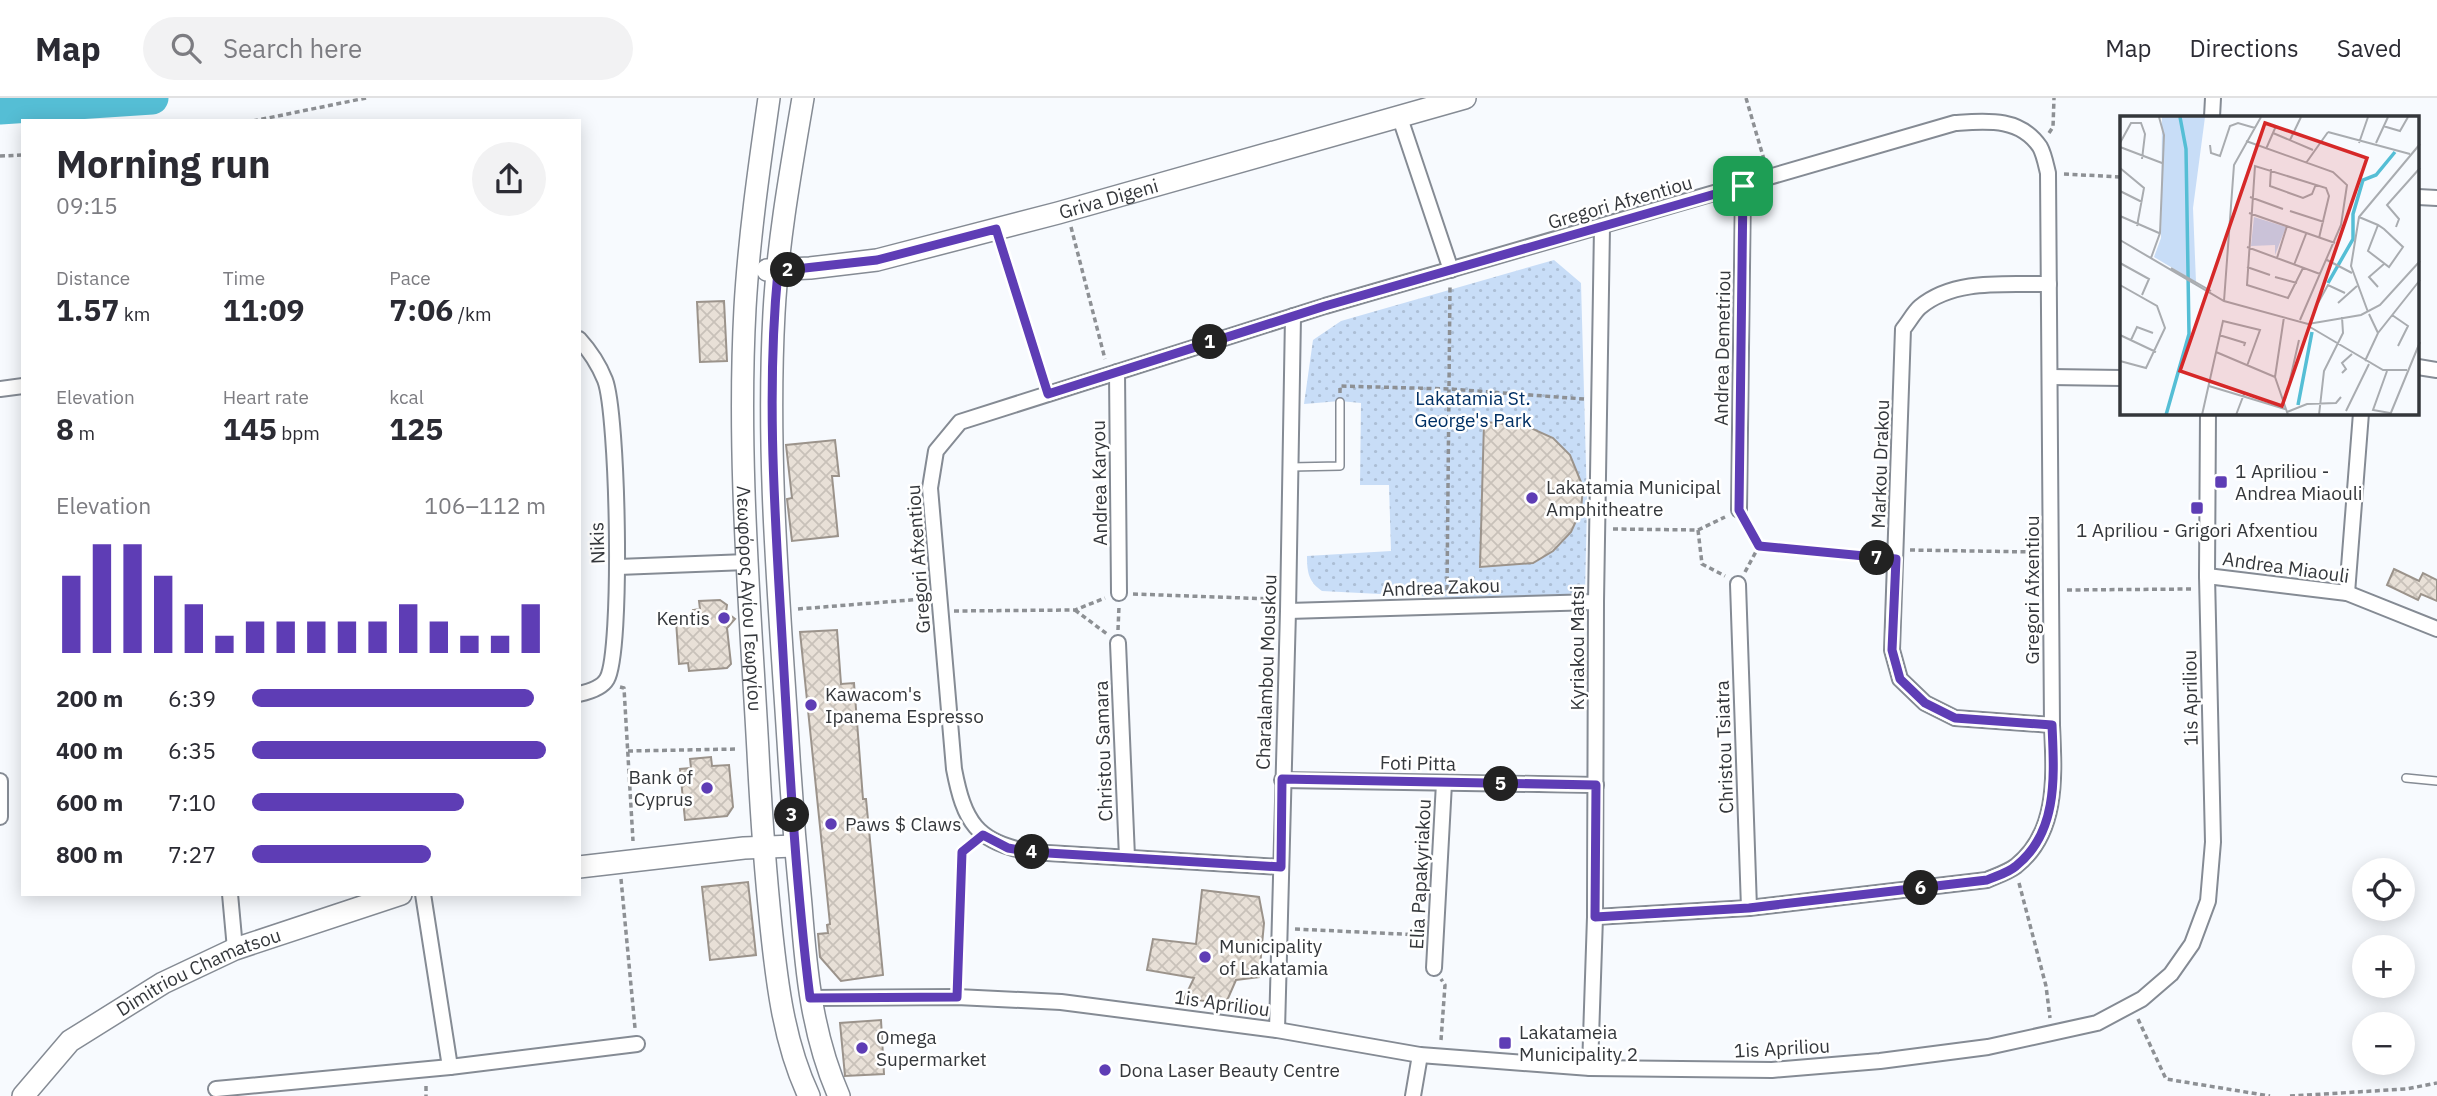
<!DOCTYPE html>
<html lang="en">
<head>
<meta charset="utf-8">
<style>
  :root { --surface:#fff; --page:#f2f2f3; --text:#2b2b33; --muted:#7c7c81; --line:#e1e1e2; --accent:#5e3db5 }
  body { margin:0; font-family:"IBM Plex Sans",sans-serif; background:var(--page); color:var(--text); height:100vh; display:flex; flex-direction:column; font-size:26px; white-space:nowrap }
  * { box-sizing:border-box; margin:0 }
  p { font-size:23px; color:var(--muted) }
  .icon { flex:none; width:38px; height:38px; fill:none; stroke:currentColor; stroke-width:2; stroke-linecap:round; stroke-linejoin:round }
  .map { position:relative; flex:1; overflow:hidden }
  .details { position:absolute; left:21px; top:21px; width:560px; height:777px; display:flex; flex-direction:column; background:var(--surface); border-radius:0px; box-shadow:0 4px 18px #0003 }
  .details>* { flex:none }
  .tools { position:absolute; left:2352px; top:760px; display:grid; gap:14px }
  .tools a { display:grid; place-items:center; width:63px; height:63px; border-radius:50%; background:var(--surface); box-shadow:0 4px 18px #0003; font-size:35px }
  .pin { position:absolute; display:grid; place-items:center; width:60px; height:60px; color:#fff; margin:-30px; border-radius:14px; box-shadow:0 4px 10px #0006 }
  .km { position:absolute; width:35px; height:35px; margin:-18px; border-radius:50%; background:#222; color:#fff; font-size:19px; line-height:35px; text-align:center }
  .round { display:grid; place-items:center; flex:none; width:74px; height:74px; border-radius:37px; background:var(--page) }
  .head { display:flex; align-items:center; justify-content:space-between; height:119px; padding:0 35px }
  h1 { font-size:38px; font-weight:700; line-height:52px }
  .metrics { display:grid; grid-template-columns:repeat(3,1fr); gap:10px; height:119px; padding:7px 35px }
  .metrics div { display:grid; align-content:center }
  .metrics b { font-size:30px; font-weight:700 }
  .metrics small { font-size:19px; font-weight:400 }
  .metrics p { font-size:19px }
  .chart { height:196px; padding:14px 35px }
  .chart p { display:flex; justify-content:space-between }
  .chart svg { width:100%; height:126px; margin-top:7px; stroke:var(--accent); stroke-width:6 }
  ul { padding:0 35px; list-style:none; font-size:23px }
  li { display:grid; grid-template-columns:112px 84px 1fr; align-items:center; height:52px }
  li i { height:18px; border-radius:9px; background:var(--accent) }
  header { display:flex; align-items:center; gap:42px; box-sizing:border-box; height:98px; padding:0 35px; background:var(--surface); border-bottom:2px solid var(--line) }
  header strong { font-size:33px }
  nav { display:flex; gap:38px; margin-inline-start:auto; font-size:24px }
  .search { width:490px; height:63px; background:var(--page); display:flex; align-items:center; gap:18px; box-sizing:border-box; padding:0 24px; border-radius:38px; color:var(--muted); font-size:26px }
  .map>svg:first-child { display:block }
  .park { fill:url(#park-dots) }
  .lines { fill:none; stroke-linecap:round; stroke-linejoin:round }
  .river { stroke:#55bed5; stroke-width:33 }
  .building { fill:url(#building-cross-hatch); stroke:#9b938b; stroke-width:2 }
  .lane-casing { stroke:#858b94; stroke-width:10 }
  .street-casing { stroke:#858b94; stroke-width:18 }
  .secondary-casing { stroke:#858b94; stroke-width:24 }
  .path { stroke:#8d9094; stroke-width:3.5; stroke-dasharray:5 3.5; stroke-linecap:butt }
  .lane { stroke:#fff; stroke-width:7 }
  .street { stroke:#fff; stroke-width:14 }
  .secondary { stroke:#fff; stroke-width:21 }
  .route-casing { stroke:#fff; stroke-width:14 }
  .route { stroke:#5e3db5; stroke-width:9 }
  .poi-dot { fill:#5e3db5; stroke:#fff; stroke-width:2.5 }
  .labels { text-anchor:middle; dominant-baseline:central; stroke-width:5; stroke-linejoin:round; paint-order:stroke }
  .street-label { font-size:19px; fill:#34373b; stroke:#fff }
  .park-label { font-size:19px; fill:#003065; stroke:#fff }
  .poi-label { font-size:19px; fill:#34373b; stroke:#fff; text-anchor:start }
  .inset-river { fill:none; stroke:#55bed5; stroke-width:3.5 }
  .inset-road { fill:none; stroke:#a9acb0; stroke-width:2 }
  .view { fill:#d62828; fill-opacity:0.15; stroke:#d62828; stroke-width:3.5 }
  .inset-edge { fill:none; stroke:#34373b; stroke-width:3.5 }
</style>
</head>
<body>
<header>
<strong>Map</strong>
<div class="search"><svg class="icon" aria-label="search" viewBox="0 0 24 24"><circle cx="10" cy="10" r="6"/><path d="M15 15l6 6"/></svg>Search here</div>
<nav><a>Map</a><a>Directions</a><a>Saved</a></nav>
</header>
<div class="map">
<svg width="2437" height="998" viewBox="0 0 2437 998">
  <defs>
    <pattern id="park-dots" width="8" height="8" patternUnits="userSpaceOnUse" patternTransform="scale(1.75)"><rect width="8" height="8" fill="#c8ddf7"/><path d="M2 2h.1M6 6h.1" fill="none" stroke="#acbed5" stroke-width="1.8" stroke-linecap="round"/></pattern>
    <pattern id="building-cross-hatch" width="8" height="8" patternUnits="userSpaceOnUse" patternTransform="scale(1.75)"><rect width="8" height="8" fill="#e8e0d7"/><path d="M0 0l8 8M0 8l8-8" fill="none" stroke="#c8c1b9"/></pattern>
  </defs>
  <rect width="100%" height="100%" fill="#f7fafe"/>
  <path class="park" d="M1554 162 1581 185 1587 404 1585 495 1476 501 1322 493C1309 484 1307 475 1307 458L1391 453 1389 387H1360L1361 305 1340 303 1304 306 1313 242 1341 223Z"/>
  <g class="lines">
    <path class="river" d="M0 10 152 0"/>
  </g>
  <g class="building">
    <path d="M724 203 727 263 700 264 697 204Z"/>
    <path d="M1484 324 1524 327 1553 340 1570 357 1583 389 1581 412 1571 434 1553 453 1533 465 1480 469Z"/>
    <path d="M835 342 839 378H832L838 438 792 443 787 401 792 400 786 347Z"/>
    <path d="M2394 471 2419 483 2423 475 2437 482V503L2421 496 2418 502 2387 487Z"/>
    <path d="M720 502 727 507 726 514 735 521 727 530 731 566 727 570 689 573 688 565 679 566 676 523 694 522 693 512 700 511 699 503Z"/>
    <path d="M837 532 841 586 854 585 863 701H866L883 877 841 883 820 859 818 836 828 835 827 827 830 826 800 534Z"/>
    <path d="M711 659 712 668 729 667 733 709 727 718 685 722 680 671 691 670 690 661Z"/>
    <path d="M748 784 756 857 710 862 702 789Z"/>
    <path d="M1202 792 1259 799 1264 825 1259 879 1236 882 1226 905 1184 901 1194 880 1147 872 1153 841 1196 846Z"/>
    <path d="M881 922 884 976 845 978 840 925Z"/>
  </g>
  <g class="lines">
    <defs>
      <g id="lane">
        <path d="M1291 369 1340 368V304"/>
        <path d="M2406 680 2437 683"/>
      </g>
      <g id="street">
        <path d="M2212 19 2213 0"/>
        <path d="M1400 20 1451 172"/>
        <path d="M2418 99 2437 100"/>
        <path d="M2049 186C2007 187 1955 180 1920 209 1914 214 1909 224 1903 231L1892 552 1900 581 1925 605 1955 620 2052 627"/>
        <path d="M579 241C589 252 599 267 605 282 618 315 623 553 607 581 602 590 588 594 579 596"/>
        <path d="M2418 269 2437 272"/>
        <path d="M1117 274 1119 495"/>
        <path d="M2050 279 2122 280"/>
        <path d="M0 291 23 288"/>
        <path d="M1739 412 1743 88"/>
        <path d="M618 469 747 464"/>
        <path d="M2207 478 2347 495 2437 531"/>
        <path d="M1738 486 1749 810"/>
        <path d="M2347 495 2361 315"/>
        <path d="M1288 513 1596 504"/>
        <path d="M1118 545 1127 759"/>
        <path d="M1282 682 1596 687"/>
        <path d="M0 683V719"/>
        <path d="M1281 769 1031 754C976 745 964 723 954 671L930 390 936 353 960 324 1325 208 1955 25C1986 23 2020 19 2040 49 2044 56 2046 67 2048 75L2052 627C2054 676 2059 734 2016 768 2008 774 1996 778 1987 782L1749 810 1595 819"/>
        <path d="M230 796 235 851"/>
        <path d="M423 796 450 969"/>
        <path d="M1434 870 1444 685"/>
        <path d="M810 900 957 899 1061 904 1277 932 1420 957 1590 970 1772 972 1880 963 1988 949 2097 925 2142 901 2171 876 2192 846 2208 803 2213 744 2207 478 2208 315"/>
        <path d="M1277 932 1288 513 1293 218"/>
        <path d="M1590 970 1595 819 1596 504 1602 129"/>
        <path d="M216 991 450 969 637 946"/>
        <path d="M1413 998 1420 957"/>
      </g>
      <g id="secondary">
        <path id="s1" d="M769 0C759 70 749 140 745 210 737 358 750 507 758 654 761 713 765 770 771 828 777 886 784 945 809 998"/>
        <path d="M803 0C791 71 778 142 774 215 766 363 780 512 789 659 792 709 796 758 801 807 806 873 812 937 839 998"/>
        <path id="s2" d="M767 172 810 170 877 162 1058 115 1465 0"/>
        <path d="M579 769 744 750 794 748"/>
        <path id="s3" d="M23 998 70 943 163 885 235 851 401 796"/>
      </g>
    </defs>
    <use href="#lane" class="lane-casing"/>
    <use href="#street" class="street-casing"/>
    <use href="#secondary" class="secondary-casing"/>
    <g class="path">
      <path d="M1746 0 1765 65"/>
      <path d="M253 23 366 0"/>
      <path d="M2049 35 2053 29 2054 0"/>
      <path d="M0 58 23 57"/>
      <path d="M2064 76 2122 79"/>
      <path d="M1071 129 1105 261"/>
      <path d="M1002 150 1044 283"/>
      <path d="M1340 295V288L1449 291 1584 301"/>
      <path d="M1746 424 1759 448 1881 460"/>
      <path d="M1613 431 1698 432 1725 419"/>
      <path d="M1698 432 1702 466 1725 478"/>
      <path d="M1910 452 2035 454"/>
      <path d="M1745 474 1759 448"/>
      <path d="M1447 492 1450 188"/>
      <path d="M2067 492 2193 491"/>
      <path d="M1133 496 1272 501"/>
      <path d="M798 511 923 501"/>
      <path d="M1075 512 1107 536"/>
      <path d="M954 513 1075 512 1105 500"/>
      <path d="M1118 532 1119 508"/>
      <path d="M620 589 624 590 633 743"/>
      <path d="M628 653 738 651"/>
      <path d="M621 781 635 930"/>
      <path d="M2019 785 2046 888 2050 920"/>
      <path d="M1295 831 1421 837"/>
      <path d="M958 883 962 754 973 745"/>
      <path d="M2138 921 2166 981 2270 998"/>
      <path d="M1441 942 1445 887 1441 881"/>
      <path d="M426 988V998"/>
      <path d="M2290 998 2406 991 2437 985"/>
    </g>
    <use href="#lane" class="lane"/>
    <use href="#street" class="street"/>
    <use href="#secondary" class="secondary"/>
  </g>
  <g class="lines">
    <defs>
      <path id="route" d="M1743 88 1739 412 1759 448 1896 461 1892 552 1900 581 1925 605 1955 620 2052 627C2054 676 2059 734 2016 768 2008 775 1996 778 1987 782L1749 810 1595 819 1596 687 1282 681 1281 769 1031 754 1008 750 983 737 962 754 957 899 810 900C795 780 789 660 782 539 775 418 766 295 778 173L877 162 996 131 1048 296 1325 208Z"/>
    </defs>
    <use href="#route" class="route-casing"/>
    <use href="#route" class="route"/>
  </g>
  <g class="poi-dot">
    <rect x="2214" y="377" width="14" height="14" rx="3.5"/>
    <circle cx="1532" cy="400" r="7"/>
    <rect x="2190" y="403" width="14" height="14" rx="3.5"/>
    <circle cx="724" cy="520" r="7"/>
    <circle cx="811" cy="607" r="7"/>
    <circle cx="707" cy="690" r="7"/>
    <circle cx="831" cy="726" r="7"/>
    <circle cx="1205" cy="859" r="7"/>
    <rect x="1498" y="938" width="14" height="14" rx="3.5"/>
    <circle cx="862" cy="950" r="7"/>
    <circle cx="1105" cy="972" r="7"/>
  </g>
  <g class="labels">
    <g class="street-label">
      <text stroke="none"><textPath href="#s2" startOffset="350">Griva Digeni</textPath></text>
      <text transform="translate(1620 104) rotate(-16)">Gregori Afxentiou</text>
      <text transform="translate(1722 250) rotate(-89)">Andrea Demetriou</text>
      <text transform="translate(1880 366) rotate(-88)">Markou Drakou</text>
      <text transform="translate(1099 385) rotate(-91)">Andrea Karyou</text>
      <text transform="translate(597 445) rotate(-92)">Nikis</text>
      <text transform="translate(918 461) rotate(-94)">Gregori Afxentiou</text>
      <text transform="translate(2286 469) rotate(8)">Andrea Miaouli</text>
      <text transform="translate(1441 489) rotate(-2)">Andrea Zakou</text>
      <text transform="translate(2032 492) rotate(-90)">Gregori Afxentiou</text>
      <text stroke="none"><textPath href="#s1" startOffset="502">Λεωφόρος Αγίου Γεωργίου</textPath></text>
      <text transform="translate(1577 550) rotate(-90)">Kyriakou Matsi</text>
      <text transform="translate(1266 574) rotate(-88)">Charalambou Mouskou</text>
      <text transform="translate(2190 600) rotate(-91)">1is Apriliou</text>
      <text transform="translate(1724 649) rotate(-92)">Christou Tsiatra</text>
      <text transform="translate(1103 653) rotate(-92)">Christou Samara</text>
      <text transform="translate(1418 665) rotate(1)">Foti Pitta</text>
      <text transform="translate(1420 776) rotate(-87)">Elia Papakyriakou</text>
      <text stroke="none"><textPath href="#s3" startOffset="219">Dimitriou Chamatsou</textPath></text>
      <text transform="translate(1222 905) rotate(8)">1is Apriliou</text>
      <text transform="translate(1782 950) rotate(-3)">1is Apriliou</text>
    </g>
    <g class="park-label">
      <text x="1473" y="300">Lakatamia St.<tspan x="1473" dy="22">George's Park</tspan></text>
    </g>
    <g class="poi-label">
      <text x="2235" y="373">1 Apriliou -<tspan x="2235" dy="22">Andrea Miaouli</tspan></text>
      <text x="1546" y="389">Lakatamia Municipal<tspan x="1546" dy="22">Amphitheatre</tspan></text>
      <text x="2197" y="432" text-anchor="middle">1 Apriliou - Grigori Afxentiou</text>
      <text x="710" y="520" text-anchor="end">Kentis</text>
      <text x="825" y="596">Kawacom's<tspan x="825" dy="22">Ipanema Espresso</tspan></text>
      <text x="693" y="679" text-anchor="end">Bank of<tspan x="693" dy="22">Cyprus</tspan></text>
      <text x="845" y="726">Paws $ Claws</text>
      <text x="1219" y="848">Municipality<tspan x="1219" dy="22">of Lakatamia</tspan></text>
      <text x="1519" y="934">Lakatameia<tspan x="1519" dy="22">Municipality 2</tspan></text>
      <text x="876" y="939">Omega<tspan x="876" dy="22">Supermarket</tspan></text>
      <text x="1119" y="972">Dona Laser Beauty Centre</text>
    </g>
  </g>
  <g transform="translate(2120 18)">
    <rect width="299" height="299" fill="#f7fafe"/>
    <path d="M42 1H85L73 92 76 166 34 141 41 122ZM134 101 166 111 155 139V129L131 130Z" fill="#c8ddf7"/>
    <path class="inset-river" d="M208 167 233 123V98L243 64 256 59 275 36M178 289 192 216M46 299 69 218 66 33 60 1"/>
    <path class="inset-road" d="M263 10 280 15 288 1M208 16 290 38M153 17 193 34M170 24 181 1M126 25 213 56 227 69 221 109 180 204M0 27 11 7H21L25 18 22 43M239 27 248 1M256 27 268 1M90 29 91 37 100 40 110 10 118 7 135 12M0 31 42 47M146 33 156 10M186 47 208 16M0 52 24 72 17 110M151 53 150 70 183 82 192 78 196 68M0 75 22 86M130 81 163 93M170 95 204 106M129 97 215 127M0 100 39 117M239 101 258 109 264 113 283 131 269 151 248 135 258 109M276 111 279 103 267 89 300 52M0 124 104 185 188 208 241 199 260 189 300 145M127 131 200 158M31 142 40 117 44 19 39 1M157 142 167 110M207 144 232 157M0 147 29 163 22 179M174 149 186 118M127 151 150 159M51 152 91 175M183 152 168 182 127 169 135 50 206 72 209 80 199 122M155 161 177 167M0 169 37 190 45 212 26 252 0 245M258 171 249 161 264 148M104 185 114 49 141 1M198 187 208 169 225 177M218 187 237 170M248 196 231 150 239 101 300 28M249 198 258 217M272 199 288 210 278 230M164 201 155 261 168 299M190 211 263 254H287M0 219 36 236M99 219 125 227 124 230M11 224 17 211 33 217M96 236 155 261M245 245 258 217 300 164M267 255 253 294 270 297M222 257 226 253 222 247 232 238M169 268 179 224M89 270 165 293M226 295 249 248M167 296 187 288 216 287 221 281M82 299 103 205 140 214 127 250M116 299 124 278M199 299 204 255 223 217 222 201M270 299 300 226"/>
    <path class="view" d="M145 7 247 42 162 290 60 255Z"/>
    <rect width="299" height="299" class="inset-edge"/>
  </g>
</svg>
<div class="tools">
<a><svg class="icon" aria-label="locate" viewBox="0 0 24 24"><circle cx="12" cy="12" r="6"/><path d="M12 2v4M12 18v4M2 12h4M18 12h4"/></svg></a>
<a>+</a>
<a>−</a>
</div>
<div class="pin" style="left:1743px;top:88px;background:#1e9e55"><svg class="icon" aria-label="arrive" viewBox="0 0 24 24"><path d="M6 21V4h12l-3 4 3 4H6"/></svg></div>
<b class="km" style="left:1210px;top:244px">1</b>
<b class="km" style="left:788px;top:172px">2</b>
<b class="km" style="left:792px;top:717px">3</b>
<b class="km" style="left:1032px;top:754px">4</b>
<b class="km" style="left:1501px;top:686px">5</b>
<b class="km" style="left:1921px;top:790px">6</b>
<b class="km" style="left:1877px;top:460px">7</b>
<section class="details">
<div class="head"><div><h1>Morning run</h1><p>09:15</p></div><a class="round"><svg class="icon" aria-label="share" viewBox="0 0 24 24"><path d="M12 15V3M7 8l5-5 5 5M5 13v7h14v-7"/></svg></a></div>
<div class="metrics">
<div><p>Distance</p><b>1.57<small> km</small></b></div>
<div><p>Time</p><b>11:09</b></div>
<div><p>Pace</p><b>7:06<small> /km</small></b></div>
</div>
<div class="metrics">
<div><p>Elevation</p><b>8<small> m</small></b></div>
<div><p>Heart rate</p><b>145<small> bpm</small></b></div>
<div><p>kcal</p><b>125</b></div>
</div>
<div class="chart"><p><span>Elevation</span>106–112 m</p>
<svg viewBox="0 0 160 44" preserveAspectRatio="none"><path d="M5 44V17M15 44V6M25 44V6M35 44V17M45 44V27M55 44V38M65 44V33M75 44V33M85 44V33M95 44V33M105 44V33M115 44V27M125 44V33M135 44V38M145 44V38M155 44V27"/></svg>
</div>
<ul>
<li><b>200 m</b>6:39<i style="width:96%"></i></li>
<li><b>400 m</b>6:35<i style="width:100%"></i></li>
<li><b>600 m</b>7:10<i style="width:72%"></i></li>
<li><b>800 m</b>7:27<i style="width:61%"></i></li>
</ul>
</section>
</div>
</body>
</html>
